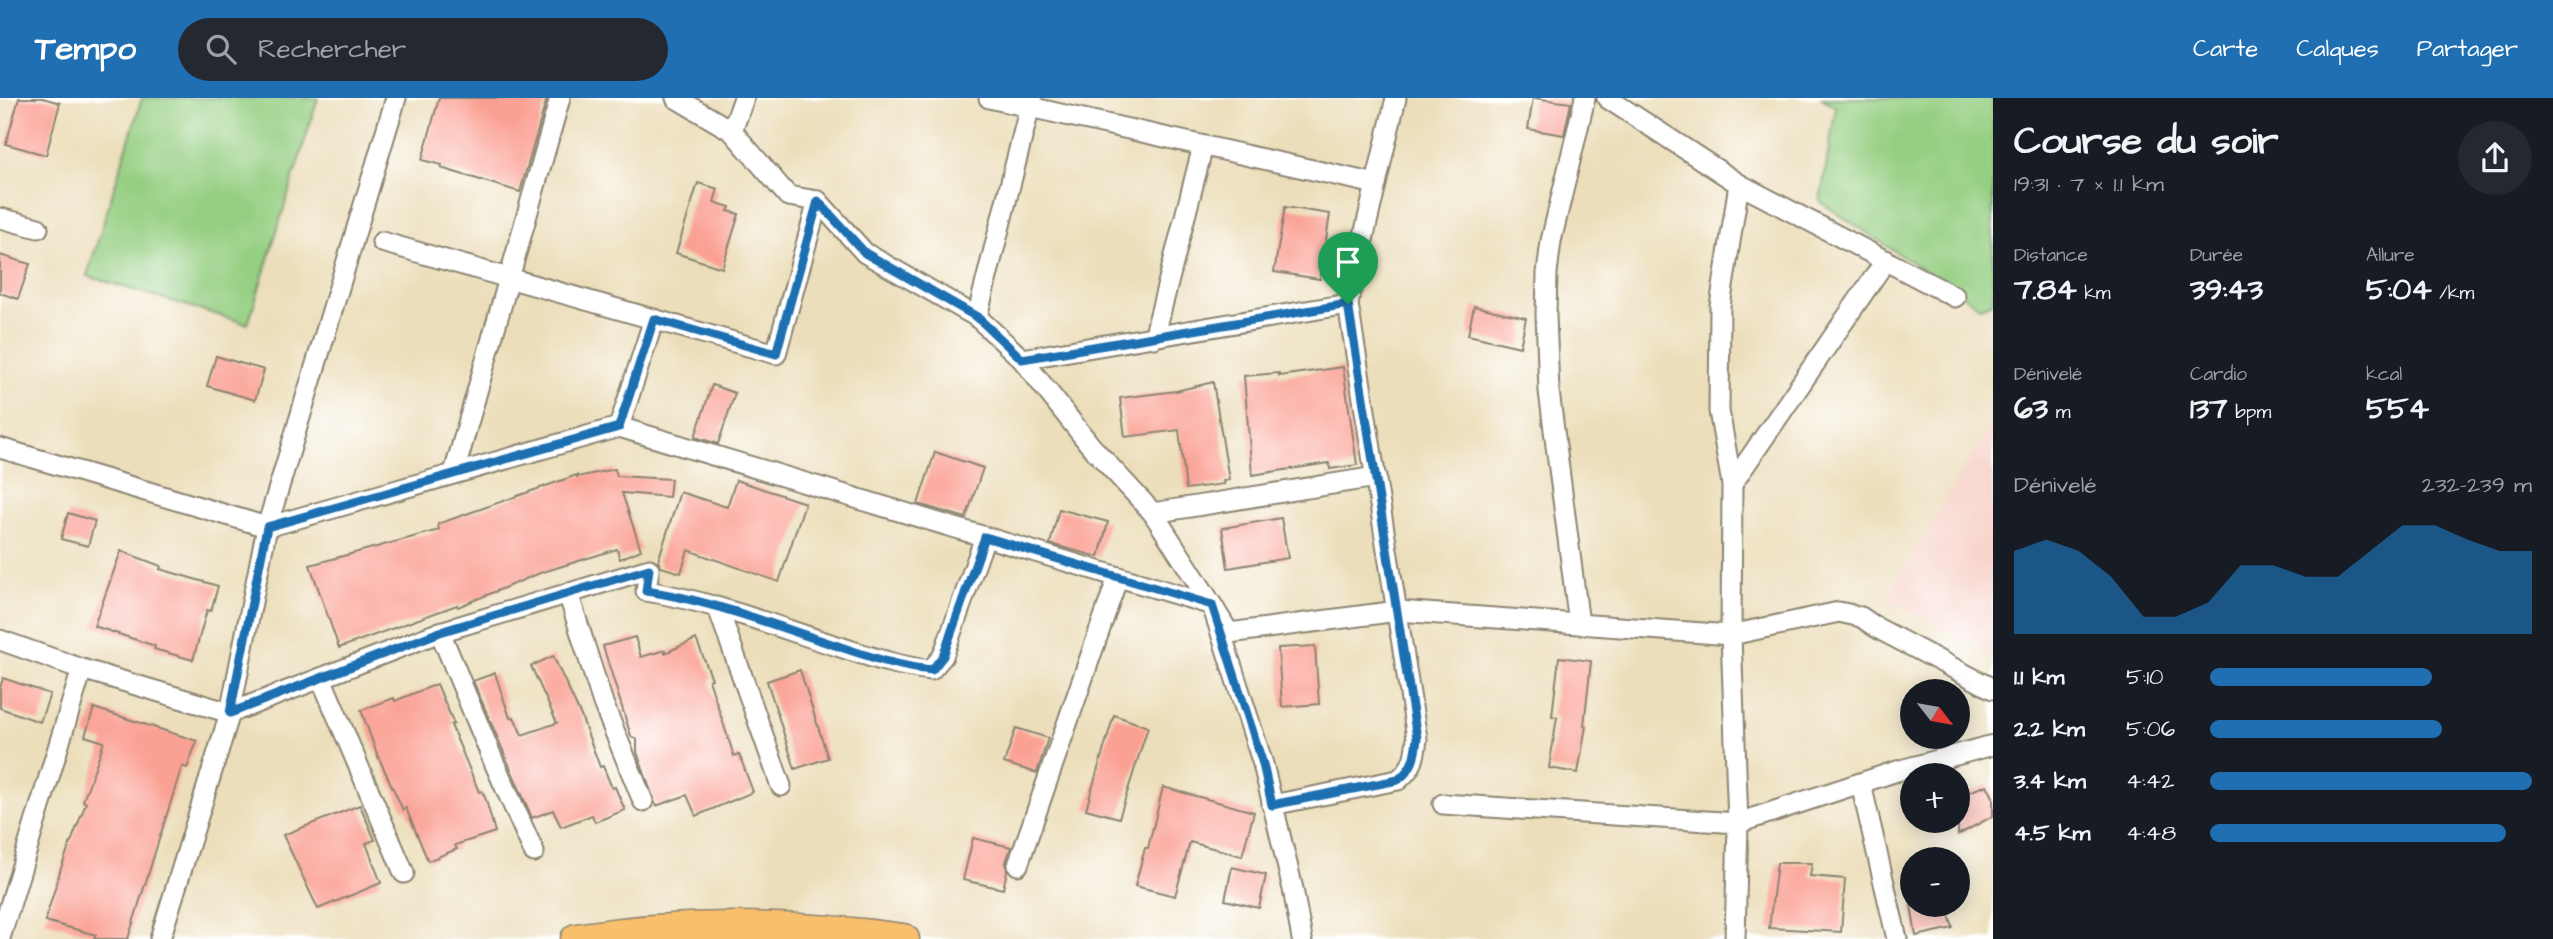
<!DOCTYPE html>
<html lang="fr">
<head>
<meta charset="utf-8">
<style>
  :root { --surface:#171b24; --page:#242831; --text:#f1f3f6; --muted:#9ea1a6; --accent:#1f6fb2 }
  body { margin:0; font-family:"Architects Daughter",sans-serif; background:var(--page); color:var(--text); height:100vh; display:flex; flex-direction:column; font-size:26px; white-space:nowrap }
  * { box-sizing:border-box; margin:0 }
  p { font-size:23px; color:var(--muted) }
  .icon { flex:none; width:38px; height:38px; fill:none; stroke:currentColor; stroke-width:2; stroke-linecap:round; stroke-linejoin:round }
  .map { position:relative; flex:1; overflow:hidden }
  .sheet { display:flex; flex-direction:column; background:var(--surface); width:560px }
  .sheet>* { flex:none }
  .needle { width:46px; rotate:121deg }
  .controls { position:absolute; left:1900px; top:581px; display:grid; gap:14px }
  .controls a { display:grid; place-items:center; width:70px; height:70px; border-radius:50%; background:var(--surface); box-shadow:0 4px 18px #0003; font-size:35px }
  .pin { position:absolute; display:grid; place-items:center; width:60px; height:60px; color:#fff; margin:-72px -30px; border-radius:50% 50% 50% 0; rotate:-45deg; box-shadow:0 0 7px #0007 }
  .pin .icon { rotate:45deg }
  .round { display:grid; place-items:center; flex:none; width:74px; height:74px; border-radius:37px; background:var(--page) }
  .overview { display:flex; align-items:center; justify-content:space-between; height:119px; padding:0 21px }
  h1 { font-size:38px; font-weight:700; line-height:52px }
  .metrics { display:grid; grid-template-columns:repeat(3,1fr); gap:10px; height:119px; padding:7px 21px }
  .metrics div { display:grid; align-content:center }
  .metrics b { font-size:30px; font-weight:700 }
  .metrics small { font-size:19px; font-weight:400 }
  .metrics p { font-size:19px }
  .chart { height:196px; padding:14px 21px }
  .chart p { display:flex; justify-content:space-between }
  .chart svg { width:100%; height:126px; margin-top:7px; fill:var(--accent); opacity:.7 }
  ul { padding:0 21px; list-style:none; font-size:23px }
  li { display:grid; grid-template-columns:112px 84px 1fr; align-items:center; height:52px }
  li i { height:18px; border-radius:9px; background:var(--accent) }
  header { display:flex; align-items:center; gap:42px; box-sizing:border-box; height:98px; padding:0 35px; background:var(--accent); color:#fff }
  header strong { font-size:33px }
  nav { display:flex; gap:38px; margin-inline-start:auto; font-size:24px }
  .search { width:490px; height:63px; background:var(--page); display:flex; align-items:center; gap:18px; box-sizing:border-box; padding:0 24px; border-radius:38px; color:var(--muted); font-size:26px }
  main { display:flex; flex:1; min-height:0 }
  .map>svg:first-child { display:block }
  .built { fill:#f7d1c8 }
  .green { fill:#95cf82; stroke:#607d56; stroke-width:2 }
  .building { fill:#fba194 }
  .lines { fill:none; stroke-linecap:round; stroke-linejoin:round }
  .street-casing { stroke:#8c8472; stroke-width:23 }
  .primary-casing { stroke:#8c8472; stroke-width:33 }
  .street { stroke:#fff; stroke-width:19 }
  .primary { stroke:#f8bf6c; stroke-width:30 }
  .route-casing { stroke:#fff; stroke-width:14 }
  .route { stroke:#1f6fb2; stroke-width:9 }
</style>
</head>
<body>
<header>
<strong>Tempo</strong>
<div class="search"><svg class="icon" aria-label="search" viewBox="0 0 24 24"><circle cx="10" cy="10" r="6"/><path d="M15 15l6 6"/></svg>Rechercher</div>
<nav><a>Carte</a><a>Calques</a><a>Partager</a></nav>
</header>
<main>
<div class="map">
<svg width="1993" height="841" viewBox="0 0 1993 841">
  <rect width="100%" height="100%" fill="#fff"/>
  <filter id="ink" filterUnits="userSpaceOnUse"><feTurbulence type="fractalNoise" baseFrequency=".0143" numOctaves="2"/><feDisplacementMap in="SourceGraphic" scale="14" xChannelSelector="R" yChannelSelector="G"/><feConvolveMatrix kernelMatrix="1 2 1 2 8 2 1 2 1" color-interpolation-filters="sRGB"/></filter>
  <filter id="wash" filterUnits="userSpaceOnUse"><feTurbulence type="fractalNoise" baseFrequency=".00686" numOctaves="4" result="noise"/><feDisplacementMap in="SourceGraphic" scale="28" xChannelSelector="R" yChannelSelector="G"/><feGaussianBlur stdDeviation="1.57" result="paint"/><feColorMatrix in="noise" values="0 0 0 0 0 0 0 0 0 0 0 0 0 0 0 0 0 1.4 0 .05"/><feComposite in="paint" operator="in"/></filter>
  <g filter="url(#wash)">
    <rect width="100%" height="100%" fill="#ecdeba"/>
    <path class="built" d="M1993 322V557L1886 500Z"/>
    <g class="green">
      <path d="M142 0H318L248 226 87 178Z"/>
      <path d="M1822 0H1993V204L1980 209 1820 104 1836 9Z"/>
    </g>
    <g id="blocks">
      <g class="building">
        <path d="M19 0H43L60 5 46 57 6 46Z"/>
        <path d="M439 0H547L520 94 441 70 442 67 422 62Z"/>
        <path d="M1533 0 1571 5 1564 37 1528 31Z"/>
        <path d="M698 85 718 91 714 104 730 109 728 113 739 116 722 170 676 155Z"/>
        <path d="M1285 109 1330 116 1320 181 1274 174Z"/>
        <path d="M0 157 30 166 18 201 0 195Z"/>
        <path d="M1474 208 1526 220 1520 249 1468 237Z"/>
        <path d="M216 258 264 272 255 302 207 288Z"/>
        <path d="M1343 269 1357 367 1330 371 1329 365 1252 377 1244 278 1279 275V278Z"/>
        <path d="M1213 284 1229 382 1223 383 1224 386 1186 391 1179 332 1125 339 1120 300 1176 293Z"/>
        <path d="M712 287 735 295 718 346 695 339Z"/>
        <path d="M935 354 983 370 966 420 918 406Z"/>
        <path d="M615 371 617 378 671 381 669 399 622 395 641 452 620 461 617 451 540 475 458 509 457 507 339 550 310 467 439 432 438 426 577 377V379Z"/>
        <path d="M736 382 805 405 779 484 688 452 681 475 661 469 658 463 680 394 727 409Z"/>
        <path d="M1059 411 1108 424 1099 459 1050 446Z"/>
        <path d="M68 415 95 423 88 448 61 441Z"/>
        <path d="M1281 420 1288 460 1228 470 1222 430Z"/>
        <path d="M121 453 161 468 160 471 218 488 211 513 207 512 193 562 154 551 155 548 94 528Z"/>
        <path d="M635 539 641 559 665 552V555L696 541 712 581 709 582 734 658 739 656 753 694 696 718 687 697 656 708 637 654V642L631 638 603 548Z"/>
        <path d="M1315 548 1319 606 1282 609 1278 550Z"/>
        <path d="M553 558 581 618 600 669 603 668 612 690 615 689 625 712 595 724 592 717 561 729 553 712 532 720 473 583 495 575 510 620 514 619 522 637 557 625 531 568Z"/>
        <path d="M1559 559 1591 563 1584 628H1586L1578 675 1549 670 1557 619 1552 618Z"/>
        <path d="M800 572 828 660 795 671 767 583Z"/>
        <path d="M3 580 50 596 40 624 0 610V590Z"/>
        <path d="M437 586 454 626 451 627 479 694 482 693 486 702 495 734 455 747 457 751 428 763 406 710 403 712 377 656 361 612 394 600 395 603Z"/>
        <path d="M94 610 197 643 187 670 182 668 128 841H94L96 837 45 823 61 770 86 705 83 703 104 644 85 638Z"/>
        <path d="M1114 617 1148 629 1119 720 1086 711Z"/>
        <path d="M1016 630 1048 640 1037 675 1004 665Z"/>
        <path d="M1987 687 1993 699V718L1958 737V698Z"/>
        <path d="M1163 689 1254 714 1242 758 1190 744 1175 798 1135 788 1145 750H1148Z"/>
        <path d="M360 707 375 742 366 745 381 785 318 811 283 737Z"/>
        <path d="M973 740 1011 749 1006 764 1007 773 1003 791 963 782Z"/>
        <path d="M1777 765H1812L1810 778 1845 781 1841 834 1769 830Z"/>
        <path d="M1232 769 1266 777 1259 810 1225 802Z"/>
        <path d="M1911 807H1946L1953 830 1916 838Z"/>
      </g>
    </g>
  </g>
  <g filter="url(#ink)">
    <use href="#blocks" fill-opacity="0" stroke="#8c8472" stroke-width="2"/>
    <g class="lines">
      <defs>
        <g id="street">
          <path d="M676 0 732 33 788 98 818 103 865 155 977 219 1022 261 1090 347 1153 415 1212 507 1263 666 1293 791 1302 841"/>
          <path d="M989 0 1376 86"/>
          <path d="M1607 0 1739 86 1955 199"/>
          <path d="M732 33 744 0"/>
          <path d="M0 120 38 130"/>
          <path d="M382 144 776 256 818 103"/>
          <path d="M977 219 1032 0"/>
          <path d="M1154 240 1203 48"/>
          <path d="M1022 261 1348 206"/>
          <path d="M619 329 654 221"/>
          <path d="M0 350 267 429 619 329 1212 507 1229 535 1398 513 1731 537 1839 514 1861 519 1877 530 1993 591"/>
          <path d="M454 375 560 0"/>
          <path d="M1732 386 1886 162"/>
          <path d="M1153 415 1376 379"/>
          <path d="M568 495 603 605 643 703"/>
          <path d="M718 510 781 688"/>
          <path d="M1579 526 1549 293 1546 217 1547 175 1551 143 1585 0"/>
          <path d="M440 534 493 662 534 754"/>
          <path d="M0 542 82 571 230 615 440 534 649 471 646 493C711 503 774 528 837 548 868 558 899 569 931 572L943 558 985 439"/>
          <path d="M321 580 404 775"/>
          <path d="M1861 686 1897 841"/>
          <path d="M1443 706 1738 725 1897 673 1993 647"/>
          <path d="M1272 707 1398 682C1413 670 1415 660 1417 640L1348 206 1396 0"/>
          <path d="M1018 767 1118 479"/>
          <path d="M0 840 82 571"/>
          <path d="M160 841 230 615 267 429 396 0"/>
          <path d="M1735 841 1738 725 1731 537 1732 386 1719 313 1720 208 1739 86"/>
        </g>
        <path id="primary" d="M576 841C686 824 794 826 904 841"/>
      </defs>
      <use href="#street" class="street-casing"/>
      <use href="#primary" class="primary-casing"/>
      <use href="#street" class="street"/>
      <use href="#primary" class="primary"/>
    </g>
  </g>
  <g class="lines" filter="url(#ink)">
    <defs>
      <path id="route" d="M818 103 865 155 977 219 1022 261 1348 206 1417 640C1415 660 1413 670 1398 682L1272 707 1263 666 1212 507 985 439 943 558 932 572C899 569 868 558 838 548 775 528 711 502 646 493L649 471 440 534 230 615 267 429 619 329 654 221 776 256Z"/>
    </defs>
    <use href="#route" class="route-casing"/>
    <use href="#route" class="route"/>
  </g>
</svg>
<div class="controls">
<a><svg class="needle" viewBox="-14 -14 28 28"><path d="M0-13l5 13h-10z" fill="#e53935"/><path d="M0 13l5-13h-10z" fill="#9ea1a6"/></svg></a>
<a>+</a>
<a>−</a>
</div>
<div class="pin" style="left:1348px;top:206px;background:#1e9e55"><svg class="icon" aria-label="arrive" viewBox="0 0 24 24"><path d="M6 21V4h12l-3 4 3 4H6"/></svg></div>
</div>
<section class="sheet">
<div class="overview"><div><h1>Course du soir</h1><p>19:31 · 7 × 1.1 km</p></div><a class="round"><svg class="icon" aria-label="share" viewBox="0 0 24 24"><path d="M12 15V3M7 8l5-5 5 5M5 13v7h14v-7"/></svg></a></div>
<div class="metrics">
<div><p>Distance</p><b>7.84<small> km</small></b></div>
<div><p>Durée</p><b>39:43</b></div>
<div><p>Allure</p><b>5:04<small> /km</small></b></div>
</div>
<div class="metrics">
<div><p>Dénivelé</p><b>63<small> m</small></b></div>
<div><p>Cardio</p><b>137<small> bpm</small></b></div>
<div><p>kcal</p><b>554</b></div>
</div>
<div class="chart"><p><span>Dénivelé</span>232–239 m</p>
<svg viewBox="0 0 160 44" preserveAspectRatio="none"><path d="M0 44V15L10 11L20 15L30 24L40 38L50 38L60 33L70 20L80 20L90 24L100 24L110 15L120 6L130 6L140 11L150 15L160 15V44z"/></svg>
</div>
<ul>
<li><b>1.1 km</b>5:10<i style="width:69%"></i></li>
<li><b>2.2 km</b>5:06<i style="width:72%"></i></li>
<li><b>3.4 km</b>4:42<i style="width:100%"></i></li>
<li><b>4.5 km</b>4:48<i style="width:92%"></i></li>
</ul>
</section>
</main>
</body>
</html>
